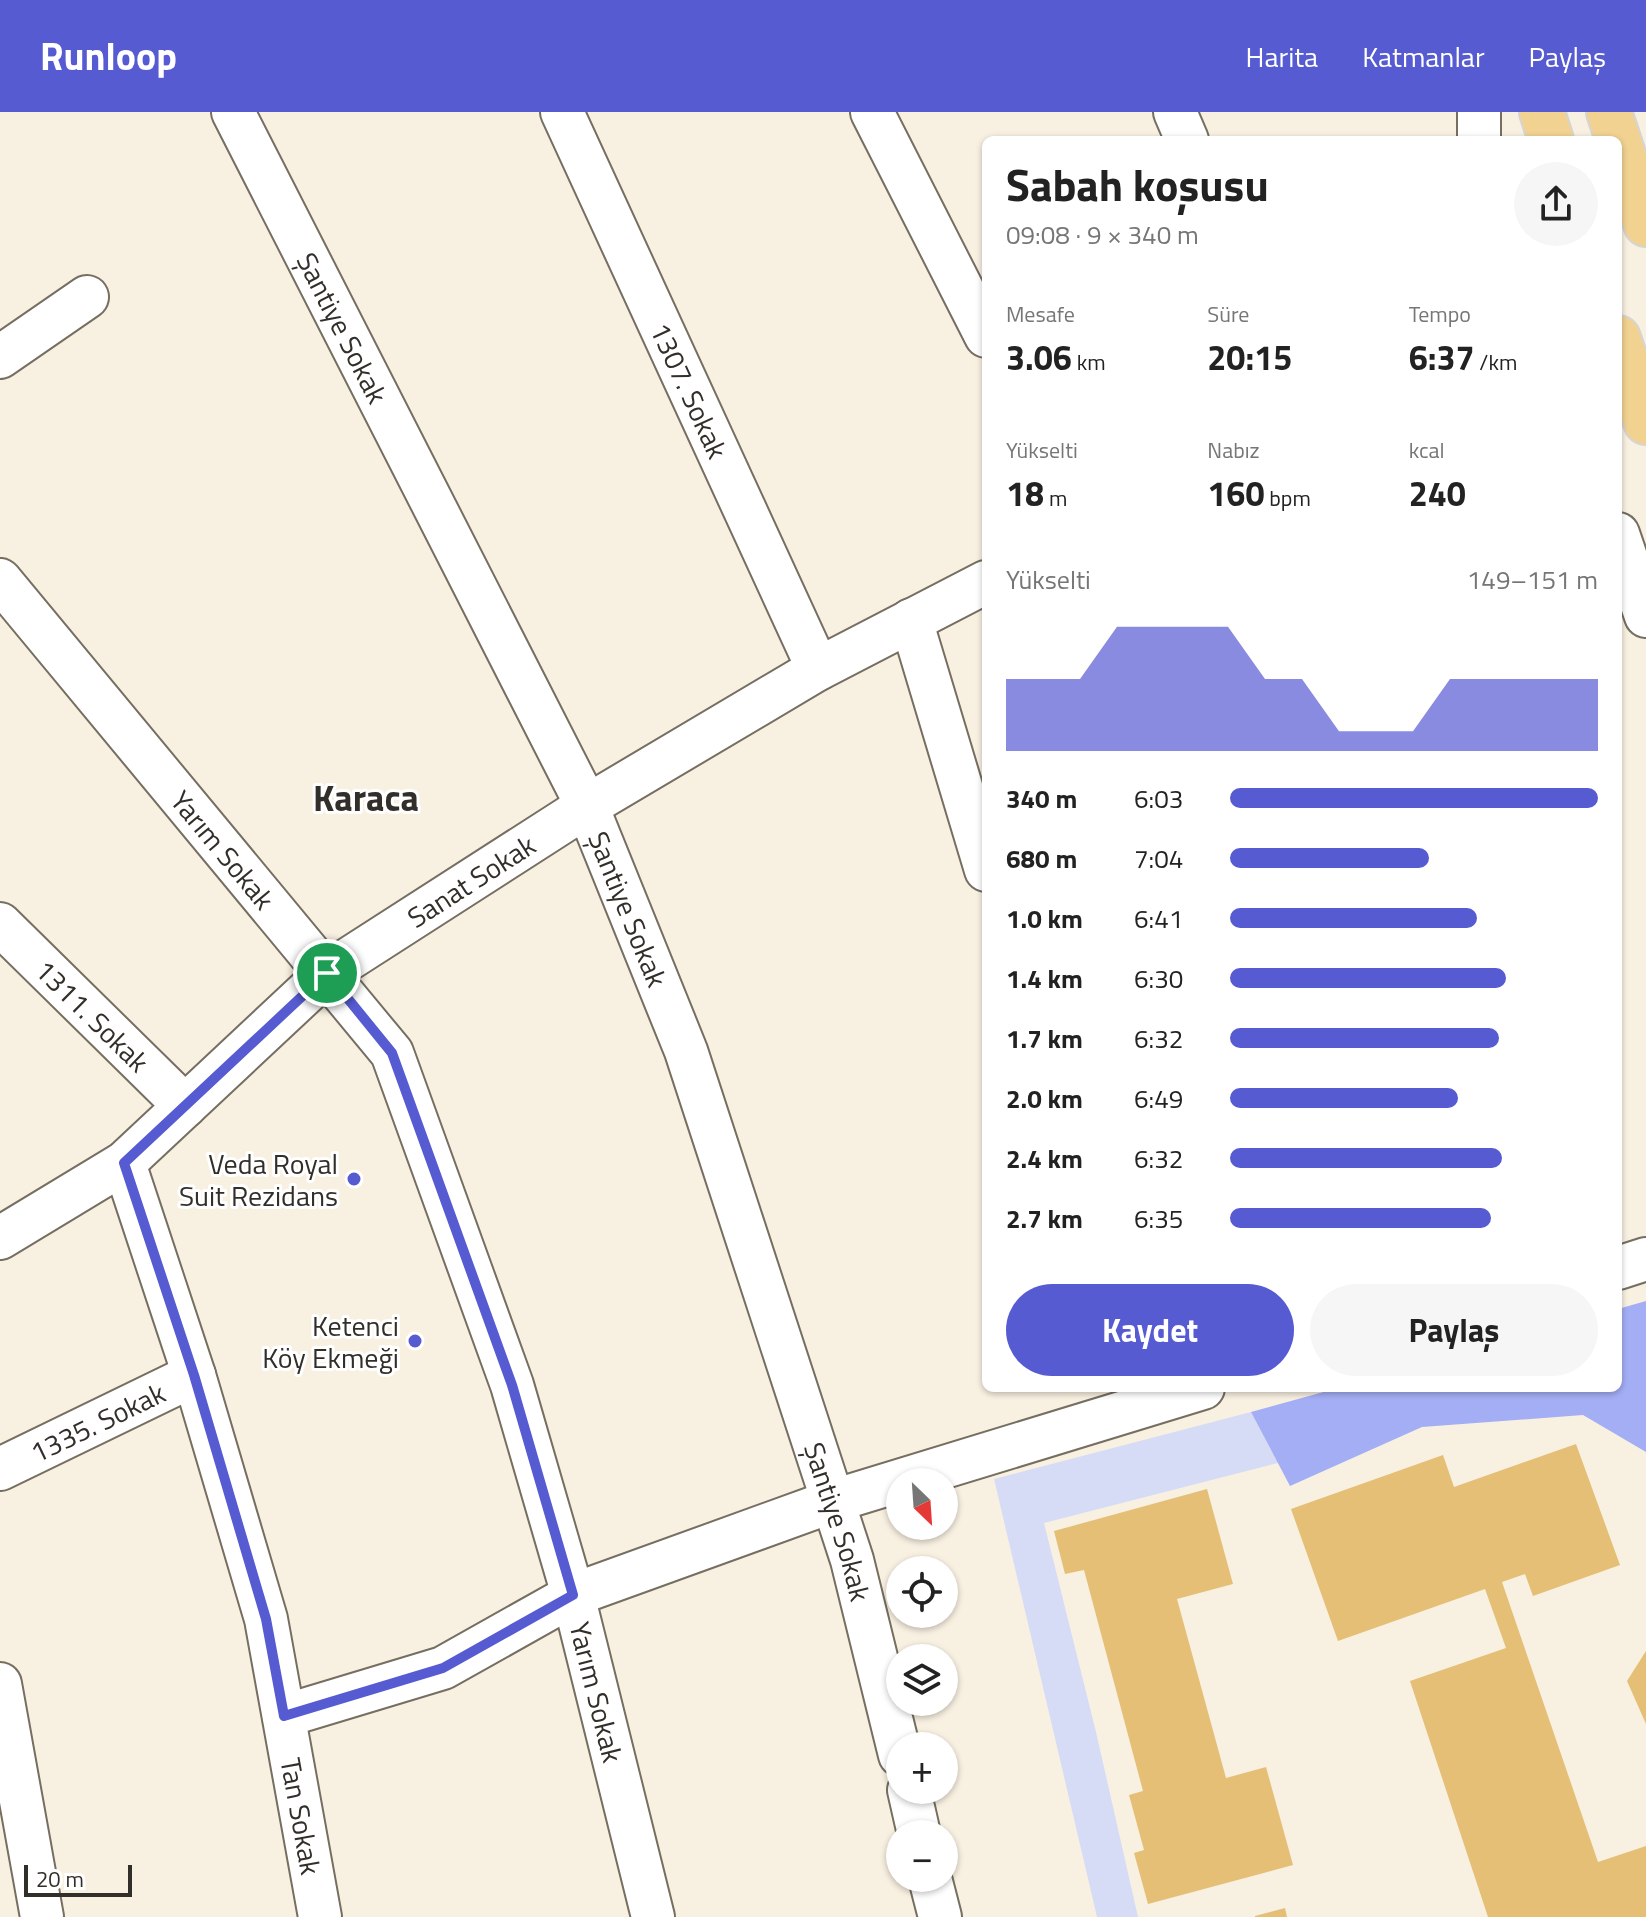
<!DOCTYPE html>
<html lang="tr">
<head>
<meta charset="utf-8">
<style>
  :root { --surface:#fff; --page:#f6f6f6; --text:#222; --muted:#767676; --accent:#565bd2 }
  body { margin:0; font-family:"Titillium Web",sans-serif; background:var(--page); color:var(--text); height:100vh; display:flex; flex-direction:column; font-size:30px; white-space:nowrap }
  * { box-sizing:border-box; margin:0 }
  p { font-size:26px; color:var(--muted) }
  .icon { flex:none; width:44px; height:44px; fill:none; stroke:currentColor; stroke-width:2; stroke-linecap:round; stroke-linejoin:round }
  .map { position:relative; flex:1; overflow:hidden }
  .sheet { position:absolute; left:982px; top:24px; width:640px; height:1256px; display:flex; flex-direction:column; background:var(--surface); border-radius:12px; box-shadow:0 2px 6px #0004 }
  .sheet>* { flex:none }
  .needle { width:52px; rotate:155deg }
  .controls { position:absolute; left:886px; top:1356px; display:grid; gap:16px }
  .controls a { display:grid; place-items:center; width:72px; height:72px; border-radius:50%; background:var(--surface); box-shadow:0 2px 6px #0004; font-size:40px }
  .scale { position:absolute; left:24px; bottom:20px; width:108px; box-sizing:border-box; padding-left:8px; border:4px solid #322e29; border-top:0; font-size:22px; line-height:28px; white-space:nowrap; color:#322e29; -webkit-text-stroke:6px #fff; paint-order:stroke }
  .pin { position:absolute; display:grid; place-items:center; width:68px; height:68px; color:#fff; margin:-34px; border:4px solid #fff; border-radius:50%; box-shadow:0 2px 8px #0007 }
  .round { display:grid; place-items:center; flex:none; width:84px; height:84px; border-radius:42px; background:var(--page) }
  .headline { display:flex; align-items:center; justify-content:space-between; height:136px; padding:0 24px }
  h1 { font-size:44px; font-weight:700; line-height:60px }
  .stats { display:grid; grid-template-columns:repeat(3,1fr); gap:12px; height:136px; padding:8px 24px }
  .stats div { display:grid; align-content:center }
  .stats b { font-size:34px; font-weight:700 }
  .stats small { font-size:22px; font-weight:400 }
  .stats p { font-size:22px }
  .chart { height:224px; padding:16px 24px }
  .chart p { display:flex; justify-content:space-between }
  .chart svg { width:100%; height:144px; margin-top:8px; fill:var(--accent); opacity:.7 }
  .action { display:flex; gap:16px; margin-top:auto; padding:16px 24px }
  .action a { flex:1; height:92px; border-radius:48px; background:var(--accent); color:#fff; font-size:32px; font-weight:700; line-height:92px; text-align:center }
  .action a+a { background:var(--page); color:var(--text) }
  ul { padding:0 24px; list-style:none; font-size:26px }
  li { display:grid; grid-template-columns:128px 96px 1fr; align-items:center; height:60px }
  li i { height:20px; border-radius:10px; background:var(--accent) }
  header { display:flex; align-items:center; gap:48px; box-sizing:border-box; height:112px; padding:0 40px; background:var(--accent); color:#fff }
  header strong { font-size:38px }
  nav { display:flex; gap:44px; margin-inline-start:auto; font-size:28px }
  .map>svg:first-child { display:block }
  .green { fill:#d7dcf6 }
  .forest { fill:#a3aef5 }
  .building { fill:#e5bf75 }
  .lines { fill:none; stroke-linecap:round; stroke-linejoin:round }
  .minor-casing { stroke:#756e61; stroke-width:46 }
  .major-casing { stroke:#d6d5d4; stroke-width:48 }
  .minor { stroke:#fff; stroke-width:42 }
  .major { stroke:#f1d291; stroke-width:44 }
  .route-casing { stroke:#fff; stroke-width:16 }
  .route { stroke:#565bd2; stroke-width:10 }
  .poi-dot { fill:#565bd2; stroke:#fff; stroke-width:3 }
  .labels { text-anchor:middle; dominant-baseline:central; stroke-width:6; stroke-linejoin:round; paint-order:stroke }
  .street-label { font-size:28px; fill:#322e29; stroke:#fff }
  .poi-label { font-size:28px; fill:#322e29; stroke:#fff; text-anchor:end }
  .district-label { font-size:36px; font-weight:bold; fill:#322e29; stroke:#fff }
</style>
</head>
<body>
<header>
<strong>Runloop</strong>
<nav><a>Harita</a><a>Katmanlar</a><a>Paylaş</a></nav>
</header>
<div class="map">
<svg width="1646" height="1805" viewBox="0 0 1646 1805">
  <rect width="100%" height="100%" fill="#f8f0e1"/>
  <path class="green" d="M1251 1300 1278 1351 1044 1411 1096 1620 1138 1805H1097L994 1367Z"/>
  <path class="forest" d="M1646 1189V1340L1583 1303 1422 1315 1290 1374 1251 1300 1338 1276H1618V1197Z"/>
  <g class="building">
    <path d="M1576 1332 1620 1453 1533 1484 1525 1462 1502 1470 1598 1750 1646 1734V1805H1488L1410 1569 1506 1536 1485 1477 1338 1529 1291 1397 1443 1343 1454 1375Z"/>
    <path d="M1207 1377 1233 1472 1177 1487 1226 1666 1266 1655 1293 1753 1148 1792 1134 1741 1144 1738 1129 1683 1143 1679 1084 1458 1065 1462 1054 1419Z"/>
    <path d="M1646 1539V1612L1627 1569Z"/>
    <path d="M1285 1796 1287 1805H1255V1804Z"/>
  </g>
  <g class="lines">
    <defs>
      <g id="minor">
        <path id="s1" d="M233 0 587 694 686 939 852 1448 900 1643"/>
        <path id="s2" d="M562 0 818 557"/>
        <path d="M872 0 986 224"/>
        <path d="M1175 0 1187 28"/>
        <path d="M1479 28V0"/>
        <path d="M0 245 87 185"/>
        <path d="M1618 422 1646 504"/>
        <path id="s3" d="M0 468 392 941 512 1273 573 1483 653 1805"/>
        <path d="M911 508 986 758"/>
        <path id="s4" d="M0 812 185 994"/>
        <path id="s5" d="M124 1051 194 1263 266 1507 320 1805"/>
        <path id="s6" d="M0 1126 124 1051 327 861 587 694 818 557 986 470"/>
        <path d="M1618 1156 1646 1147"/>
        <path id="s7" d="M0 1357 194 1263"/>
        <path d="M0 1572 42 1805"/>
        <path d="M284 1604 443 1556 573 1483 833 1389 1203 1276"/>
        <path d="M909 1678 919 1722"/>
        <path d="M930 1766 940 1805"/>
      </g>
      <g id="major">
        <path d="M1542 0 1551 28"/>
        <path d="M1609 0 1646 112"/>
        <path d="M1618 226 1646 310"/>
      </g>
    </defs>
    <use href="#minor" class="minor-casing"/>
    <use href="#major" class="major-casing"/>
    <use href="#minor" class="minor"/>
    <use href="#major" class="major"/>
  </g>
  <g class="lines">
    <defs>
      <path id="route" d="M327 861 392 941 512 1273 573 1483 443 1556 284 1604 266 1507 194 1263 124 1051Z"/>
    </defs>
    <use href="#route" class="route-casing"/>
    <use href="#route" class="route"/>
  </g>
  <g class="poi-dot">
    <circle cx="354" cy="1067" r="8"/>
    <circle cx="415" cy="1229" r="8"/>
  </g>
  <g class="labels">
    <g class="street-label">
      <text stroke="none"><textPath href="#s1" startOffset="242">Şantiye Sokak</textPath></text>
      <text stroke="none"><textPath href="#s2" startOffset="306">1307. Sokak</textPath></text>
      <text stroke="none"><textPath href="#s3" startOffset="350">Yarım Sokak</textPath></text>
      <text stroke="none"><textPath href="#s6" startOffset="594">Sanat Sokak</textPath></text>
      <text stroke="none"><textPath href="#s1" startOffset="890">Şantiye Sokak</textPath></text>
      <text stroke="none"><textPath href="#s4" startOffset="130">1311. Sokak</textPath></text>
      <text stroke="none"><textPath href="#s7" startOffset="108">1335. Sokak</textPath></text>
      <text stroke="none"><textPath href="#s1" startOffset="1538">Şantiye Sokak</textPath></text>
      <text stroke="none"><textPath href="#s3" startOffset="1286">Yarım Sokak</textPath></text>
      <text stroke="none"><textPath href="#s5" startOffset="678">Tan Sokak</textPath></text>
    </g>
    <g class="poi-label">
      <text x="338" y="1051">Veda Royal<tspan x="338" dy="32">Suit Rezidans</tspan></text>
      <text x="399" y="1213">Ketenci<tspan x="399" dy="32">Köy Ekmeği</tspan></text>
    </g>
    <g class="district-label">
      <text x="366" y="685">Karaca</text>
    </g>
  </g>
</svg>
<div class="controls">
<a><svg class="needle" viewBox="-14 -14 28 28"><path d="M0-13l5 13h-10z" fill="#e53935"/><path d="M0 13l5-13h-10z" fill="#767676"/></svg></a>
<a><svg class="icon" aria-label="locate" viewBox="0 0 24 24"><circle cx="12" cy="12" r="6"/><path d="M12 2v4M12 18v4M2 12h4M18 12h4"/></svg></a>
<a><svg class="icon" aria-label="layers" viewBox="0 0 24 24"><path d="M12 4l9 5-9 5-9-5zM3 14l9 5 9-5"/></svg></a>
<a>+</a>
<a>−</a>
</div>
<div class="scale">20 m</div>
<div class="pin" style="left:327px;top:861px;background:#1e9e55"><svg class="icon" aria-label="arrive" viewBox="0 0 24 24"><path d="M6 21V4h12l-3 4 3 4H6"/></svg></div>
<section class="sheet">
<div class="headline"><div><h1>Sabah koşusu</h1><p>09:08 · 9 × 340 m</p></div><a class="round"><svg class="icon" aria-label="share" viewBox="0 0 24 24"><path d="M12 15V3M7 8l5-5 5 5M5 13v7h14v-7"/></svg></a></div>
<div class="stats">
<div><p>Mesafe</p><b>3.06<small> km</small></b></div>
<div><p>Süre</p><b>20:15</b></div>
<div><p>Tempo</p><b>6:37<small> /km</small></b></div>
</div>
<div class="stats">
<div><p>Yükselti</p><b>18<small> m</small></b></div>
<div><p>Nabız</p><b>160<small> bpm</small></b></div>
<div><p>kcal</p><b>240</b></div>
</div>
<div class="chart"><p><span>Yükselti</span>149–151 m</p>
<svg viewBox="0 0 160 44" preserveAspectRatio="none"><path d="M0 44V22L10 22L20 22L30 6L40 6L50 6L60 6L70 22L80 22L90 38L100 38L110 38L120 22L130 22L140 22L150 22L160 22V44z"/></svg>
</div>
<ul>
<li><b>340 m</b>6:03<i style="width:100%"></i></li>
<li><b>680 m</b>7:04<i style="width:54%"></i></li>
<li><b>1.0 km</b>6:41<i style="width:67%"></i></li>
<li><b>1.4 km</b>6:30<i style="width:75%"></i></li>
<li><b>1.7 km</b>6:32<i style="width:73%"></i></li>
<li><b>2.0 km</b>6:49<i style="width:62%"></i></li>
<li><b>2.4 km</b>6:32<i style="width:74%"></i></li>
<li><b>2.7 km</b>6:35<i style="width:71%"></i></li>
</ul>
<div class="action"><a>Kaydet</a><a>Paylaş</a></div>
</section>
</div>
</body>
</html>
